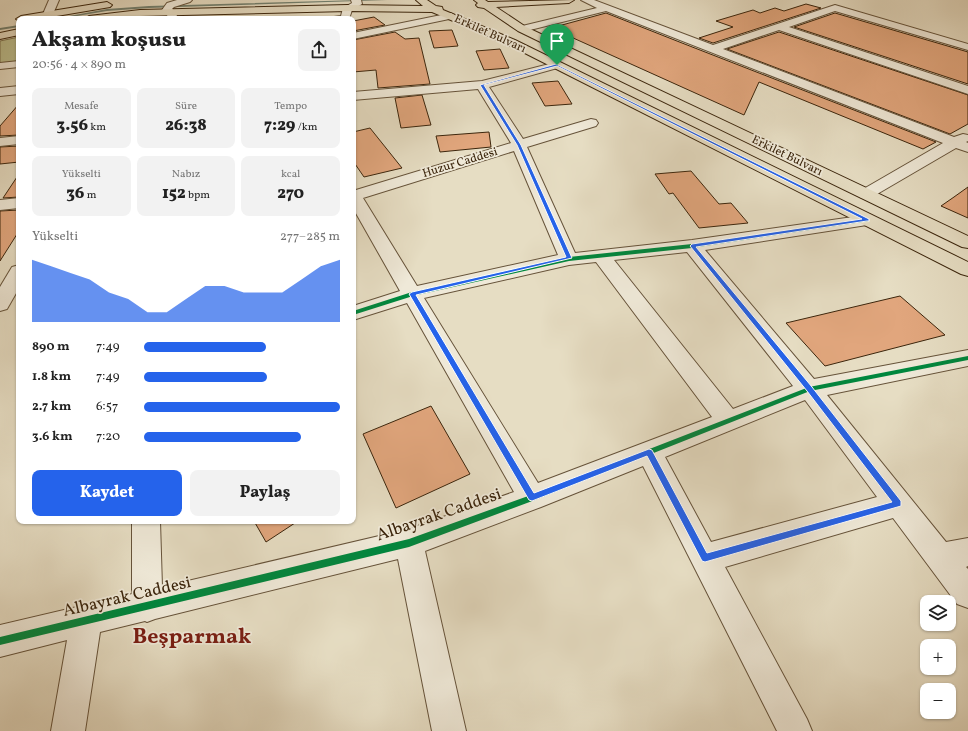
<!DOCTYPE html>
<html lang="tr">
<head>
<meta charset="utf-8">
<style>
  :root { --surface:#fff; --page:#f2f2f2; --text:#222; --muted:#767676; --accent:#2563eb }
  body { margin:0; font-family:Vollkorn,serif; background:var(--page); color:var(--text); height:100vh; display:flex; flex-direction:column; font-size:15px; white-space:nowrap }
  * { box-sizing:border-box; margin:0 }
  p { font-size:13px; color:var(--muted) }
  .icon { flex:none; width:22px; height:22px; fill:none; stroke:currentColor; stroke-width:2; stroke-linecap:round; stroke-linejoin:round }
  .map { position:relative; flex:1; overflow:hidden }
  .sheet { position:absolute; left:16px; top:16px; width:340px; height:508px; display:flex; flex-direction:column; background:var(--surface); border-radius:8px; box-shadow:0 1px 3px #0004 }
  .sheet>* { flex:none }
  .fabs { position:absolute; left:920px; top:595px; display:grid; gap:8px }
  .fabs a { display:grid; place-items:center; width:36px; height:36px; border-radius:8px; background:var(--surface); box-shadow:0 1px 3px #0004; font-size:20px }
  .pin { position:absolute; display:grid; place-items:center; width:34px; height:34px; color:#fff; margin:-41px -17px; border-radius:50% 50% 50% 0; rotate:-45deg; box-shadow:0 0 4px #0007 }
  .pin .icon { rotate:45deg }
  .round { display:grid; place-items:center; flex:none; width:42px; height:42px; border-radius:8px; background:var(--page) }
  .summary { display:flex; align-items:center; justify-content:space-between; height:68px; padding:0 16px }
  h1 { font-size:22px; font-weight:800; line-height:30px }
  .metrics { display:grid; grid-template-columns:repeat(3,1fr); gap:6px; height:68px; padding:4px 16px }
  .metrics div { display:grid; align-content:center; border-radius:8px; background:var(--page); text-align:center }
  .metrics b { font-size:17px; font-weight:800 }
  .metrics small { font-size:11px; font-weight:400 }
  .metrics p { font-size:11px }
  .chart { height:112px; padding:8px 16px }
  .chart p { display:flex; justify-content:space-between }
  .chart svg { width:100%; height:72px; margin-top:4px; fill:var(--accent); opacity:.7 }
  .primary-button { display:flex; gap:8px; margin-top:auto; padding:8px 16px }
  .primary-button a { flex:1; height:46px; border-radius:8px; background:var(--accent); color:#fff; font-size:16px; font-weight:800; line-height:46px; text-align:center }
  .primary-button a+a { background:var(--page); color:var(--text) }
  ul { padding:0 16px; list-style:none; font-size:13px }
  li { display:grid; grid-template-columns:64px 48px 1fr; align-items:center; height:30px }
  li i { height:10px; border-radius:5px; background:var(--accent) }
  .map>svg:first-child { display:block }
  .green { fill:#bcbf8f; stroke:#7c724e }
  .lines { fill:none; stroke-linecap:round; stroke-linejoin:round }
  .stream { fill:#728070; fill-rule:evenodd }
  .building { fill:#e1a67d; stroke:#3b250c }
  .minor-casing { stroke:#66533a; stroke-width:2 }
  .tertiary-casing { stroke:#66533a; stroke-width:2 }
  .primary-casing { stroke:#3b250c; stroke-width:2 }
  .minor { fill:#efe9d8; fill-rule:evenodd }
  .tertiary { fill:#efe9d8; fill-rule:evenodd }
  .primary { fill:#e6ddc3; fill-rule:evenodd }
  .cycleway-casing { stroke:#efe9d8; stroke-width:2 }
  .cycleway { fill:#00873e; fill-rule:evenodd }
  .route { fill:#2563eb; stroke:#fff; fill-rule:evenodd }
  .labels { text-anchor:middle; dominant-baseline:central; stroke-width:3.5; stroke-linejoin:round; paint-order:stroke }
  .far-street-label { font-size:12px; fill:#3b250c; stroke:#efe9d8 }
  .near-street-label { font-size:17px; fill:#3b250c; stroke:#efe9d8 }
  .near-district-label { font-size:22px; font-weight:bold; fill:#7a1f14; stroke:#efe9d8 }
</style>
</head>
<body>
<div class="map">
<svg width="968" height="731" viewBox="0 0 968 731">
  <rect width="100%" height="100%" fill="#e6ddc3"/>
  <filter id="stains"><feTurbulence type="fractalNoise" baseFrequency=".005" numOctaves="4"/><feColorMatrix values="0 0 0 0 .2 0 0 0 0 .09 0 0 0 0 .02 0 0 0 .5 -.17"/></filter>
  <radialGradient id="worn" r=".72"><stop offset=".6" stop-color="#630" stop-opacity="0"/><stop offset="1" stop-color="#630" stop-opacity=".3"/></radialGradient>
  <path class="green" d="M19 37V63L0 65V41Z"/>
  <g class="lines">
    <g class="stream">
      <path d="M360 0H387L149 8 107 11 59 19H53L107 9 149 6Z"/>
      <path d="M19 25V27L0 30V28Z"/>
    </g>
  </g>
  <g class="building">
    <path d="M806 4 821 8 713 43 699 38 733 27 716 21 753 10 760 13 775 8 784 11Z"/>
    <path d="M606 13 682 43 936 142 923 149 759 82 744 115 551 28Z"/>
    <path d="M835 13 968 52V84L794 27Z"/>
    <path d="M374 17 385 25 353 31V21Z"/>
    <path d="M452 30 458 46 434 48 429 31Z"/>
    <path d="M395 32 405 39 419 38 430 84 378 88 376 70 353 72V40Z"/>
    <path d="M779 32 968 95V124L950 134 727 49Z"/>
    <path d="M500 49 509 68 484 70 476 51Z"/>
    <path d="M558 81 572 104 545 106 532 83Z"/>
    <path d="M422 95 431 125 401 128 395 98Z"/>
    <path d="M19 104V135L0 136V126Z"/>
    <path d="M370 128 402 168 364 177 353 161V132Z"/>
    <path d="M489 132 491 147 440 152 436 136Z"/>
    <path d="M19 146V162L0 164V147Z"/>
    <path d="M691 171 719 204 731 203 748 223 699 228 673 193 669 194 655 174Z"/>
    <path d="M19 174V197L3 198Z"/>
    <path d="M968 187V218L941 206 954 197Z"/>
    <path d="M19 210V231L0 261V211Z"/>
    <path d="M900 296 945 335 825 366 786 323Z"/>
    <path d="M431 406 470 474 396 508 363 434Z"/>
    <path d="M254 521H298L266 542Z"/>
  </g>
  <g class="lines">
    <defs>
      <g id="minor">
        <path d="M49 0H59L53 14 48 17 43 14Z"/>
        <path d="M351 0H361L362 4 352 10 349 19H333L334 17 341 16 343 8 352 3Z"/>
        <path d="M581 0H594L713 45 835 5 968 44V50L835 11 789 27 968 86V94L779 30 723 49 954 137 963 134 968 135V141L966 142 968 143V152L956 148 872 197 866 199 860 197 858 194 860 191 943 143 606 11 522 32 517 29 518 27 597 8Z"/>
        <path d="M173 10 178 13 175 19H165L170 11Z"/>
        <path d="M451 13 456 16 454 18 353 39V33Z"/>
        <path d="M19 61V67L0 69V63Z"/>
        <path d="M557 62 561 63 563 65 561 67 489 87 523 139 591 119 596 120 598 123 596 126 527 147 575 253 692 240 867 215 873 216 875 220 873 224 867 225 705 250 814 379 968 350V366L827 395 946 542 968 538V566L966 567 968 569V608L957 604 893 518 725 567 807 719 812 731H777L643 466 541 507 425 551 466 731H432L398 559 155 619 147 622 145 621 100 632 85 731H51L67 640 0 657V625L132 594V521H160L162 587 409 529 514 492 407 303 353 320V306L400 291 353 208V189L356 190 511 143 478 89 353 100V92L482 81ZM514 151 558 255 417 286 363 198ZM687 252 793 386 733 409 614 260ZM596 262 712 417 538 483 424 298 569 265ZM805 400 877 497 711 542 665 457Z"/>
        <path d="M19 86V94L0 96V88Z"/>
        <path d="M19 136V144L0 146V138Z"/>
        <path d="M19 198V208L0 210V200Z"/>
        <path d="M19 265V288L7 309 0 311V287L12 267Z"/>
      </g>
      <path id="tertiary" d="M177 0H192L190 2 174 7 172 9 178 13 176 15C171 16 165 14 162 10L167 3Z"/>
      <g id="primary">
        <path d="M416 0H427L436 6 442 7 443 10 515 40 968 262V276L961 274 507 44 432 12 348 11 140 16 114 19H84L89 16 140 10 348 5 423 6Z"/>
        <path d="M474 0H485L488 2 574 0 569 3 496 7 526 27 968 236V248L962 247 518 31 484 8 478 7 476 5 478 3Z"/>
        <path d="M107 2 112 5 110 7 39 19H19V21L16 19 21 16Z"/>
        <path d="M19 29V35L0 39V33Z"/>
      </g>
    </defs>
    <use href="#minor" class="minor-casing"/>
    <use href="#tertiary" class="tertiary-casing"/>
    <use href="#primary" class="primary-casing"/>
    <use href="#minor" class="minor"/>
    <use href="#tertiary" class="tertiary"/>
    <use href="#primary" class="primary"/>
    <defs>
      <g id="cycleway">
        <path d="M867 219H869V221L692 248 569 261 413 296 353 315V311L412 292 569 257 692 244Z"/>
        <path d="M968 356V360L810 391 535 500 409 547 0 645V637L409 539 531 495 809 387Z"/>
      </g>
    </defs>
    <use href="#cycleway" class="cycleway-casing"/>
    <use href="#cycleway" class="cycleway"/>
  </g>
  <path class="route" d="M556 64 869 219V221H867L696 247 812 387 901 501V506L705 562 702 561 647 456 532 501 529 500 409 294 412 292 566 257 517 145 480 85ZM557 66 862 219 692 244 690 246 807 391 892 502 707 553 652 450 649 449 534 493 416 295 572 258 521 145 484 85Z"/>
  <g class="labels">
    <g class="far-street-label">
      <text transform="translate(490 34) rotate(24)">Erkilet Bulvarı</text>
      <text transform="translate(787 156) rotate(26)">Erkilet Bulvarı</text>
      <text transform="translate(460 163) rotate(-17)">Huzur Caddesi</text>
    </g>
    <g class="near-street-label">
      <text transform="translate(439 515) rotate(-19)">Albayrak Caddesi</text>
      <text transform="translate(127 597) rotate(-13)">Albayrak Caddesi</text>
    </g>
    <g class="near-district-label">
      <text x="192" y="637">Beşparmak</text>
    </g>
  </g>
  <rect width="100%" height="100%" filter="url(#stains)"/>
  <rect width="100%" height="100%" fill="url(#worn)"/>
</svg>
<div class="fabs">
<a><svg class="icon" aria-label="layers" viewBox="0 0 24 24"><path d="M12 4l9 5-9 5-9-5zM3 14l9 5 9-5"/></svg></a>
<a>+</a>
<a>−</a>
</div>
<div class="pin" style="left:557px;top:65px;background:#1e9e55"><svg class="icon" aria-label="arrive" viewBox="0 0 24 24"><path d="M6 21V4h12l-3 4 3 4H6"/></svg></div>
<section class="sheet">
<div class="summary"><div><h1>Akşam koşusu</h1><p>20:56 · 4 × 890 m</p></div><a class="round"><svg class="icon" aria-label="share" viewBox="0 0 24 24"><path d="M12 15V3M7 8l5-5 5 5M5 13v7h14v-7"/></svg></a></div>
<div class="metrics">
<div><p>Mesafe</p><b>3.56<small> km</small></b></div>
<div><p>Süre</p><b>26:38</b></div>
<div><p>Tempo</p><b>7:29<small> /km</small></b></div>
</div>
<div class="metrics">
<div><p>Yükselti</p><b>36<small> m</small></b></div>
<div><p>Nabız</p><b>152<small> bpm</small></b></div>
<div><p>kcal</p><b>270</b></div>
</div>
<div class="chart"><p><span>Yükselti</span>277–285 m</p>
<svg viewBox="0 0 160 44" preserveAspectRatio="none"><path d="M0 44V6L10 10L20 14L30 18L40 26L50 30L60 38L70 38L80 30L90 22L100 22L110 26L120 26L130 26L140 18L150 10L160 6V44z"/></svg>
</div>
<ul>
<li><b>890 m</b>7:49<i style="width:62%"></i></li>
<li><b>1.8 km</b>7:49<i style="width:63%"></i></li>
<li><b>2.7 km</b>6:57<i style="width:100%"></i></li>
<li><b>3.6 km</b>7:20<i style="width:80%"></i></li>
</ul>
<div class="primary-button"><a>Kaydet</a><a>Paylaş</a></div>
</section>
</div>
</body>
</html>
